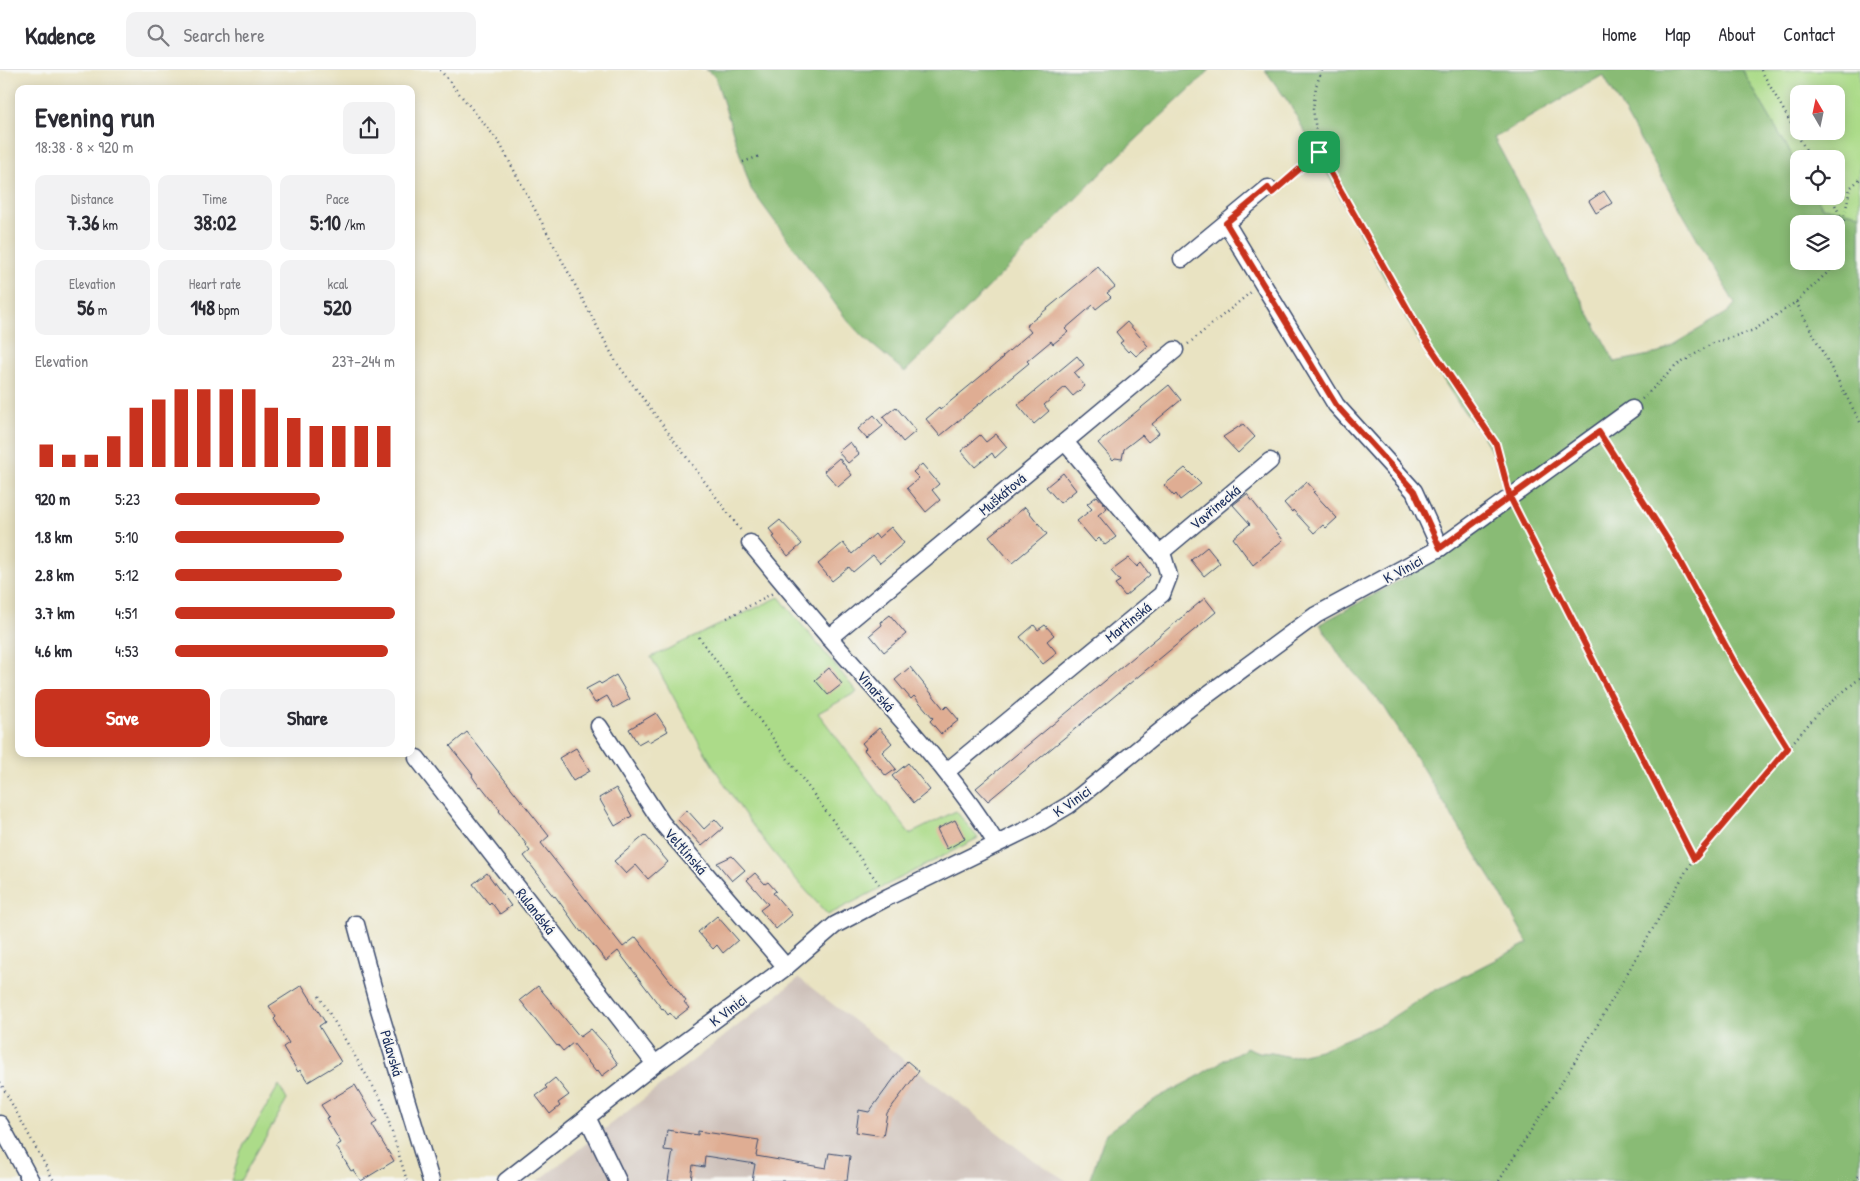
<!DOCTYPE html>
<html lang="en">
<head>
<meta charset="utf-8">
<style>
  :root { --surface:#fff; --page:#f2f2f3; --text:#2b2b33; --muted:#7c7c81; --line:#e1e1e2; --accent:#c8321e }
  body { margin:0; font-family:"Patrick Hand",sans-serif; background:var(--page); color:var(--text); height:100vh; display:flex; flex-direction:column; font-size:19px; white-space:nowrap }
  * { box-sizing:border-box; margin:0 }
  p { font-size:16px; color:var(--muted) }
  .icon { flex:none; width:28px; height:28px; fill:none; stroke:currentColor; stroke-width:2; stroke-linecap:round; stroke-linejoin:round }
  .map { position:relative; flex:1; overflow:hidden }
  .sheet { position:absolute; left:15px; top:15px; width:400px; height:672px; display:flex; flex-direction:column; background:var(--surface); border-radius:10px; box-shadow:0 2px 12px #0003 }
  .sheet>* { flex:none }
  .needle { width:32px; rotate:351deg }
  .controls { position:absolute; left:1790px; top:15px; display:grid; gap:10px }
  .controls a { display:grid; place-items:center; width:55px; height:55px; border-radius:10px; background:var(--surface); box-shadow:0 2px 12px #0003; font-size:25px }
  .pin { position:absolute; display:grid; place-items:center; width:42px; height:42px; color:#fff; margin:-21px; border-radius:10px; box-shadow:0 2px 8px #0006 }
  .round { display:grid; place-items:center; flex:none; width:52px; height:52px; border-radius:10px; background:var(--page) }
  .head { display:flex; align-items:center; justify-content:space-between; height:85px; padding:0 20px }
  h1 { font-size:28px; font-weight:800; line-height:38px }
  .metrics { display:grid; grid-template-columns:repeat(3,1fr); gap:8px; height:85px; padding:5px 20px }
  .metrics div { display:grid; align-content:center; border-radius:10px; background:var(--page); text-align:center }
  .metrics b { font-size:21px; font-weight:800 }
  .metrics small { font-size:14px; font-weight:400 }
  .metrics p { font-size:14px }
  .chart { height:140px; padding:10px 20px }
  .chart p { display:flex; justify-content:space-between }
  .chart svg { width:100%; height:90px; margin-top:5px; stroke:var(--accent); stroke-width:6 }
  .button { display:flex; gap:10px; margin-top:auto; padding:10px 20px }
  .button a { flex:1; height:58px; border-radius:10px; background:var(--accent); color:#fff; font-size:20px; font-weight:800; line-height:58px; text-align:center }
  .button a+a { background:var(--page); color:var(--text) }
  ul { padding:0 20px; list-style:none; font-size:16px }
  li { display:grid; grid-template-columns:80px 60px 1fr; align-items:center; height:38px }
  li i { height:12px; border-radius:6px; background:var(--accent) }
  header { display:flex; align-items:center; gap:30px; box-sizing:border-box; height:70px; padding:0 25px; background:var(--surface); border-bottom:1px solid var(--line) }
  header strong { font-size:24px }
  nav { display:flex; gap:28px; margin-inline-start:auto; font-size:18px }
  .search { width:350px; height:45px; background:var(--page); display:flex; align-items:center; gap:12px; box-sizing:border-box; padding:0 18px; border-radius:10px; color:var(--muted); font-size:19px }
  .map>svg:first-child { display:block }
  .industrial { fill:#cec1ba }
  .green { fill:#acdb89; stroke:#648574; fill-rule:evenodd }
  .forest { fill:#89bb75; stroke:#52756a; fill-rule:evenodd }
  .building { fill:#dfad93 }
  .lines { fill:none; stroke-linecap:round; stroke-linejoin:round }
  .minor-casing { stroke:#3a4a6d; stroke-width:19 }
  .path { stroke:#3a4a6d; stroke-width:2.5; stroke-dasharray:1 4; stroke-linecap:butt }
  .minor { stroke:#fff; stroke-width:16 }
  .route-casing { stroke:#fff; stroke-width:10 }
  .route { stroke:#c8321e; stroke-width:6 }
  .labels { text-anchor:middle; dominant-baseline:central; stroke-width:4; stroke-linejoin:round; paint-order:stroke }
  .street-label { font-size:15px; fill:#1b2f5e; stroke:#f6f6f2 }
</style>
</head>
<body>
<header>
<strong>Kadence</strong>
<div class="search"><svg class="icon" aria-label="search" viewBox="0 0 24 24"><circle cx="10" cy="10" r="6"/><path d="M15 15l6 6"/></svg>Search here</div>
<nav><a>Home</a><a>Map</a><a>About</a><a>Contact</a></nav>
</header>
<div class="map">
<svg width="1860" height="1111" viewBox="0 0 1860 1111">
  <rect width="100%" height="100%" fill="#f6f6f2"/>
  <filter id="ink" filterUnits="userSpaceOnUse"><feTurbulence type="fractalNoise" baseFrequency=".02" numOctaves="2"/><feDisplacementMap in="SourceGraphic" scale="10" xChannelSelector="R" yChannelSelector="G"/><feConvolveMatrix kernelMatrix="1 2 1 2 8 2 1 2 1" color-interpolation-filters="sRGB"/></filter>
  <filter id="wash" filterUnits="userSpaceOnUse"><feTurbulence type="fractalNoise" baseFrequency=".0096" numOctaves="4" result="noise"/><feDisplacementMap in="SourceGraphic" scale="20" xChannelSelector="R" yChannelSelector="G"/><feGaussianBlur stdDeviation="1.12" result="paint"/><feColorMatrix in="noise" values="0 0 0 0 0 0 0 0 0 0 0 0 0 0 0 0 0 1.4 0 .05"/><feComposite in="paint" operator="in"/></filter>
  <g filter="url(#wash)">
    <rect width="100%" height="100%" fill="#e9e3c2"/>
    <path class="industrial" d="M799 908 1029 1087 1067 1111H538Z"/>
    <g class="green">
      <path d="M1742 0H1860V144L1822 137 1816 126H1836V89H1799V97ZM1799 24H1836V61H1799Z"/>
      <path d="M779 527 857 622 818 643 910 764 956 741 978 768 828 845C797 811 767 777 741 739 707 690 680 638 651 587Z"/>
      <path d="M279 1015 287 1030 240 1111H231L241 1080Z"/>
    </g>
    <g class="forest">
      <path d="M706 0H1210L1105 99 905 302 863 267 847 250 751 119 715 6Z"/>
      <path d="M1265 0H1742L1799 97V126H1816L1822 137 1860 144V1111H1089L1106 1063 1157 1028 1195 1008 1224 990 1243 981 1246 977 1258 982 1272 983 1290 987 1320 980 1382 954 1428 924 1528 873 1500 823 1385 638 1342 589 1320 554 1439 489 1517 432 1485 369 1460 336 1421 275 1289 33ZM1603 5 1735 234 1728 242 1659 283 1615 292 1494 68ZM1799 154H1836V191H1799Z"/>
    </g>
    <g id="blocks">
      <g class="building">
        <path d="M1604 121 1612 133 1596 143 1589 131Z"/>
        <path d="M1098 197 1115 217 1107 223 1111 227 1096 239 1093 235 1065 259 1068 262 1053 274 1051 271 1027 291 1029 293 940 366 926 349 939 338 940 340 1003 288 1002 287 1031 262 1026 256Z"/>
        <path d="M1127 252 1148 276 1136 286 1130 280 1128 282 1120 273 1123 271 1116 262Z"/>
        <path d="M1077 286 1084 295 1074 303 1085 316 1073 326 1065 317 1044 335 1049 341 1034 354 1018 335Z"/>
        <path d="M1169 315 1181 330 1152 354 1159 363 1148 372 1142 365 1124 379 1122 389 1115 388 1113 390 1098 373Z"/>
        <path d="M896 337 916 361 903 372 883 347Z"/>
        <path d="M874 345 883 356 867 369 858 359Z"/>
        <path d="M1243 354 1255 367 1238 383 1223 367Z"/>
        <path d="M996 364 1007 377 995 388 992 383 975 397 961 381 980 365 986 372Z"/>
        <path d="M850 372 859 384 848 393 838 382Z"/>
        <path d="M839 388 852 405 838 417 824 401Z"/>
        <path d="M922 394 939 414 932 420 940 430 926 442 907 418 919 408 913 402Z"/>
        <path d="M1185 398 1201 414 1180 430 1176 424 1174 426 1164 415Z"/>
        <path d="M1063 403 1076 420 1060 433 1046 417Z"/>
        <path d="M1307 412 1315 421 1313 422 1337 448 1326 458 1323 455 1314 463 1293 440 1292 442 1284 433Z"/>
        <path d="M1247 424 1283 470 1253 495 1233 468 1250 454 1233 435Z"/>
        <path d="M1097 426 1107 438 1098 445 1116 467 1105 475 1099 468 1095 472 1077 451 1092 439 1087 434Z"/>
        <path d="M1025 437 1047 464 1012 493 989 466Z"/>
        <path d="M780 450 802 474 788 486 773 467 775 466 769 459Z"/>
        <path d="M891 457 904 473 880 493 873 485 853 502 849 497 832 511 818 494 843 473 852 484 875 464 878 468Z"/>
        <path d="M1207 477 1220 493 1204 506 1191 490Z"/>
        <path d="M1129 488 1137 497 1141 493 1150 505 1125 526 1115 514 1120 511 1111 501Z"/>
        <path d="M1205 528 1216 542 988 731 976 718Z"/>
        <path d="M890 545 906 564 884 582 870 565 882 555 881 552Z"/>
        <path d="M1034 555 1038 560 1045 555 1054 565 1047 571 1057 583 1043 594 1020 567Z"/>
        <path d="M910 597 944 639 947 636 959 650 941 664 930 651 933 648 914 626 911 629 895 610Z"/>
        <path d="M829 598 842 614 828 625 815 610Z"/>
        <path d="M616 605 630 629 614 638 607 626 595 633 586 619 599 612 601 614Z"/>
        <path d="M656 643 668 661 649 672 647 669 638 674 629 659Z"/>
        <path d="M879 658 892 673 882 682 896 699 886 706 864 680 866 678 862 673Z"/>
        <path d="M467 662 549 766 541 773 623 877 636 867 686 931 684 932 689 938 675 949 670 943 668 945 663 938 662 939 618 881 606 891 582 861 581 862 555 826 554 827 546 817 547 816 524 786 530 781 526 776 527 775 499 741 500 740 481 716 480 717 476 712 472 706 473 705 450 676Z"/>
        <path d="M576 678 590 701 573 711 559 688Z"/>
        <path d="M908 693 930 720 914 733 892 706Z"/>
        <path d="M616 718 632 746 615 756 599 728Z"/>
        <path d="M687 740 704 759 715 749 723 758 702 776 677 749Z"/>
        <path d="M955 750 965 769 947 779 937 759Z"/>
        <path d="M645 765 668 792 648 809 636 795 626 804 614 791Z"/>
        <path d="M732 786 745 800 732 811 717 793Z"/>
        <path d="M487 803 511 836 500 844 491 832 489 834 473 814Z"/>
        <path d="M755 803 765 814 768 812 776 821 773 823 792 845 776 859 760 840 768 834 747 810Z"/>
        <path d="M717 846 738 870 723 883 717 875 713 879 698 862Z"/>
        <path d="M302 915 325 952 319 956 341 992 308 1012 300 1000 298 1002 283 977 289 973 274 949 276 947 269 936Z"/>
        <path d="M538 916 580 967 591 959 610 980 609 981 618 994 602 1006 598 1000 596 1002 573 973 563 981 558 975 557 976 520 930Z"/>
        <path d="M907 991 919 1001 887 1043 883 1066 856 1062 859 1040 869 1042Z"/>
        <path d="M555 1008 569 1025 558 1033 560 1036 550 1044 536 1026 547 1018 545 1016Z"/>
        <path d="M355 1015 377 1052 372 1055 394 1091 361 1111 353 1100 351 1101 336 1076 341 1073 326 1048 329 1047 321 1035Z"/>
        <path d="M667 1060 698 1065V1061L759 1070 756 1086 826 1098 829 1083 850 1086 847 1111H752L755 1094 705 1086 704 1097 693 1095 691 1111H668L673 1081 664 1080Z"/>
      </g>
    </g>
  </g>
  <g filter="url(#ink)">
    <use href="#blocks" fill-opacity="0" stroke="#3a4a6d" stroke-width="1"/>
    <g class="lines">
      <defs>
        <g id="minor">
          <path d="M1226 153 1336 335 1414 421 1440 478"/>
          <path d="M1182 189 1268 118"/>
          <path d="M750 473C785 515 819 557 856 598 905 654 957 709 996 773"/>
          <path d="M1160 483 1270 391"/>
          <path d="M829 568 1175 280"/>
          <path d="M599 656 662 753 786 897"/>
          <path d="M417 688 655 994"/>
          <path d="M946 702 1162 524 1169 506 1164 489 1065 372"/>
          <path d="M356 854 379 939 431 1111"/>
          <path d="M587 1047 618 1111"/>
          <path d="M0 1054 31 1111"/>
          <path d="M506 1111 655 994 786 897 835 855 888 827 1032 757 1069 735 1184 642 1316 545 1440 478 1632 339"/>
        </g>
      </defs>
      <use href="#minor" class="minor-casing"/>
      <g class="path">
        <path d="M440 0 499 72 616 292 742 462"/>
        <path d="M1322 0 1316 16 1313 39 1319 82 1423 266 1496 374 1506 413"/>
        <path d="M1761 0 1811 89"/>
        <path d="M743 92 760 86"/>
        <path d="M1282 114 1319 82"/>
        <path d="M1831 126 1843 152"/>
        <path d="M1836 190 1850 118 1860 109"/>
        <path d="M1796 232 1860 352"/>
        <path d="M1188 274 1251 222"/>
        <path d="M1642 329 1676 296 1713 273 1754 260 1796 232 1829 201 1835 191"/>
        <path d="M1607 375 1668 470 1737 595 1788 678"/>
        <path d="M1517 442 1693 789 1819 642 1860 608"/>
        <path d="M727 548 773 523"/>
        <path d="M699 567 879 814"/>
        <path d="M319 926 383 1033 407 1111"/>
        <path d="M0 1012 54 1111"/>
        <path d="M1499 1111 1594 961 1693 789"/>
        <path d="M1855 1111 1860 1105"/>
      </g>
      <use href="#minor" class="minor"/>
    </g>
  </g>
  <g class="lines" filter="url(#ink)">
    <defs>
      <path id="route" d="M1319 82 1423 266 1496 374 1510 427 1694 789 1788 678 1736 595 1668 470 1599 362 1440 478 1414 421 1336 335 1226 153 1268 118 1272 123 1319 82"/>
    </defs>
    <use href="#route" class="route-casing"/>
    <use href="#route" class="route"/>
  </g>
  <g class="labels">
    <g class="street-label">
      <text transform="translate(1002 424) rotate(-40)">Muškátová</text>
      <text transform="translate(1215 437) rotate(-40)">Vavřinecká</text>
      <text transform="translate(1403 499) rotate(-29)">K Vinici</text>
      <text transform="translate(1128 552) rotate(-39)">Martinská</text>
      <text transform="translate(876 621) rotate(49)">Vinařská</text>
      <text transform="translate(1072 731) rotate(-35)">K Vinici</text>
      <text transform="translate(686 781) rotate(49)">Veltlínská</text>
      <text transform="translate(536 841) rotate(52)">Rulandská</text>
      <text transform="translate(728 940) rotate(-37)">K Vinici</text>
      <text transform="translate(392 983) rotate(73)">Pálavská</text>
    </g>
  </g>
</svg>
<div class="controls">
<a><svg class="needle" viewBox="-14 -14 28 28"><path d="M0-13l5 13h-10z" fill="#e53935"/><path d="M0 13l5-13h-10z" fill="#7c7c81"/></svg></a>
<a><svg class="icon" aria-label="locate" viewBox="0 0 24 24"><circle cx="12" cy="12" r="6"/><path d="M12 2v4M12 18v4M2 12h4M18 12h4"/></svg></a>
<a><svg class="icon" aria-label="layers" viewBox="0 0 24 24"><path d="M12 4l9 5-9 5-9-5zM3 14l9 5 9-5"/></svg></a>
</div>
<div class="pin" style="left:1319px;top:82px;background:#1e9e55"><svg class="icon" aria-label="arrive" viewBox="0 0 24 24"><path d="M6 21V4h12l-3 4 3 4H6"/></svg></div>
<section class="sheet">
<div class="head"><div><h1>Evening run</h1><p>18:38 · 8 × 920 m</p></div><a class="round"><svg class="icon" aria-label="share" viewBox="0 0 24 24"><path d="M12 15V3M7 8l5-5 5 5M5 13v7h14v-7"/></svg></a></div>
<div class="metrics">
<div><p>Distance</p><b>7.36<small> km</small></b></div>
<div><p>Time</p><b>38:02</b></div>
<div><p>Pace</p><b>5:10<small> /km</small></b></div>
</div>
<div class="metrics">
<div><p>Elevation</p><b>56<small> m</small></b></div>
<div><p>Heart rate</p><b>148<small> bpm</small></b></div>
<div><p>kcal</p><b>520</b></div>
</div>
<div class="chart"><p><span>Elevation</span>237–244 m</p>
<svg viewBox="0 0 160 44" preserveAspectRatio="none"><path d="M5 44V33M15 44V38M25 44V38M35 44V29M45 44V15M55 44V11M65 44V6M75 44V6M85 44V6M95 44V6M105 44V15M115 44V20M125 44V24M135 44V24M145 44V24M155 44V24"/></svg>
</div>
<ul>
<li><b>920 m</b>5:23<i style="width:66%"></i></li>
<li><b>1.8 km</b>5:10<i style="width:77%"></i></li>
<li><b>2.8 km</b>5:12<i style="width:76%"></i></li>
<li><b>3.7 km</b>4:51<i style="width:100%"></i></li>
<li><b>4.6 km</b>4:53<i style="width:97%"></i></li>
</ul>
<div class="button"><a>Save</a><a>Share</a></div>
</section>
</div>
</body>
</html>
